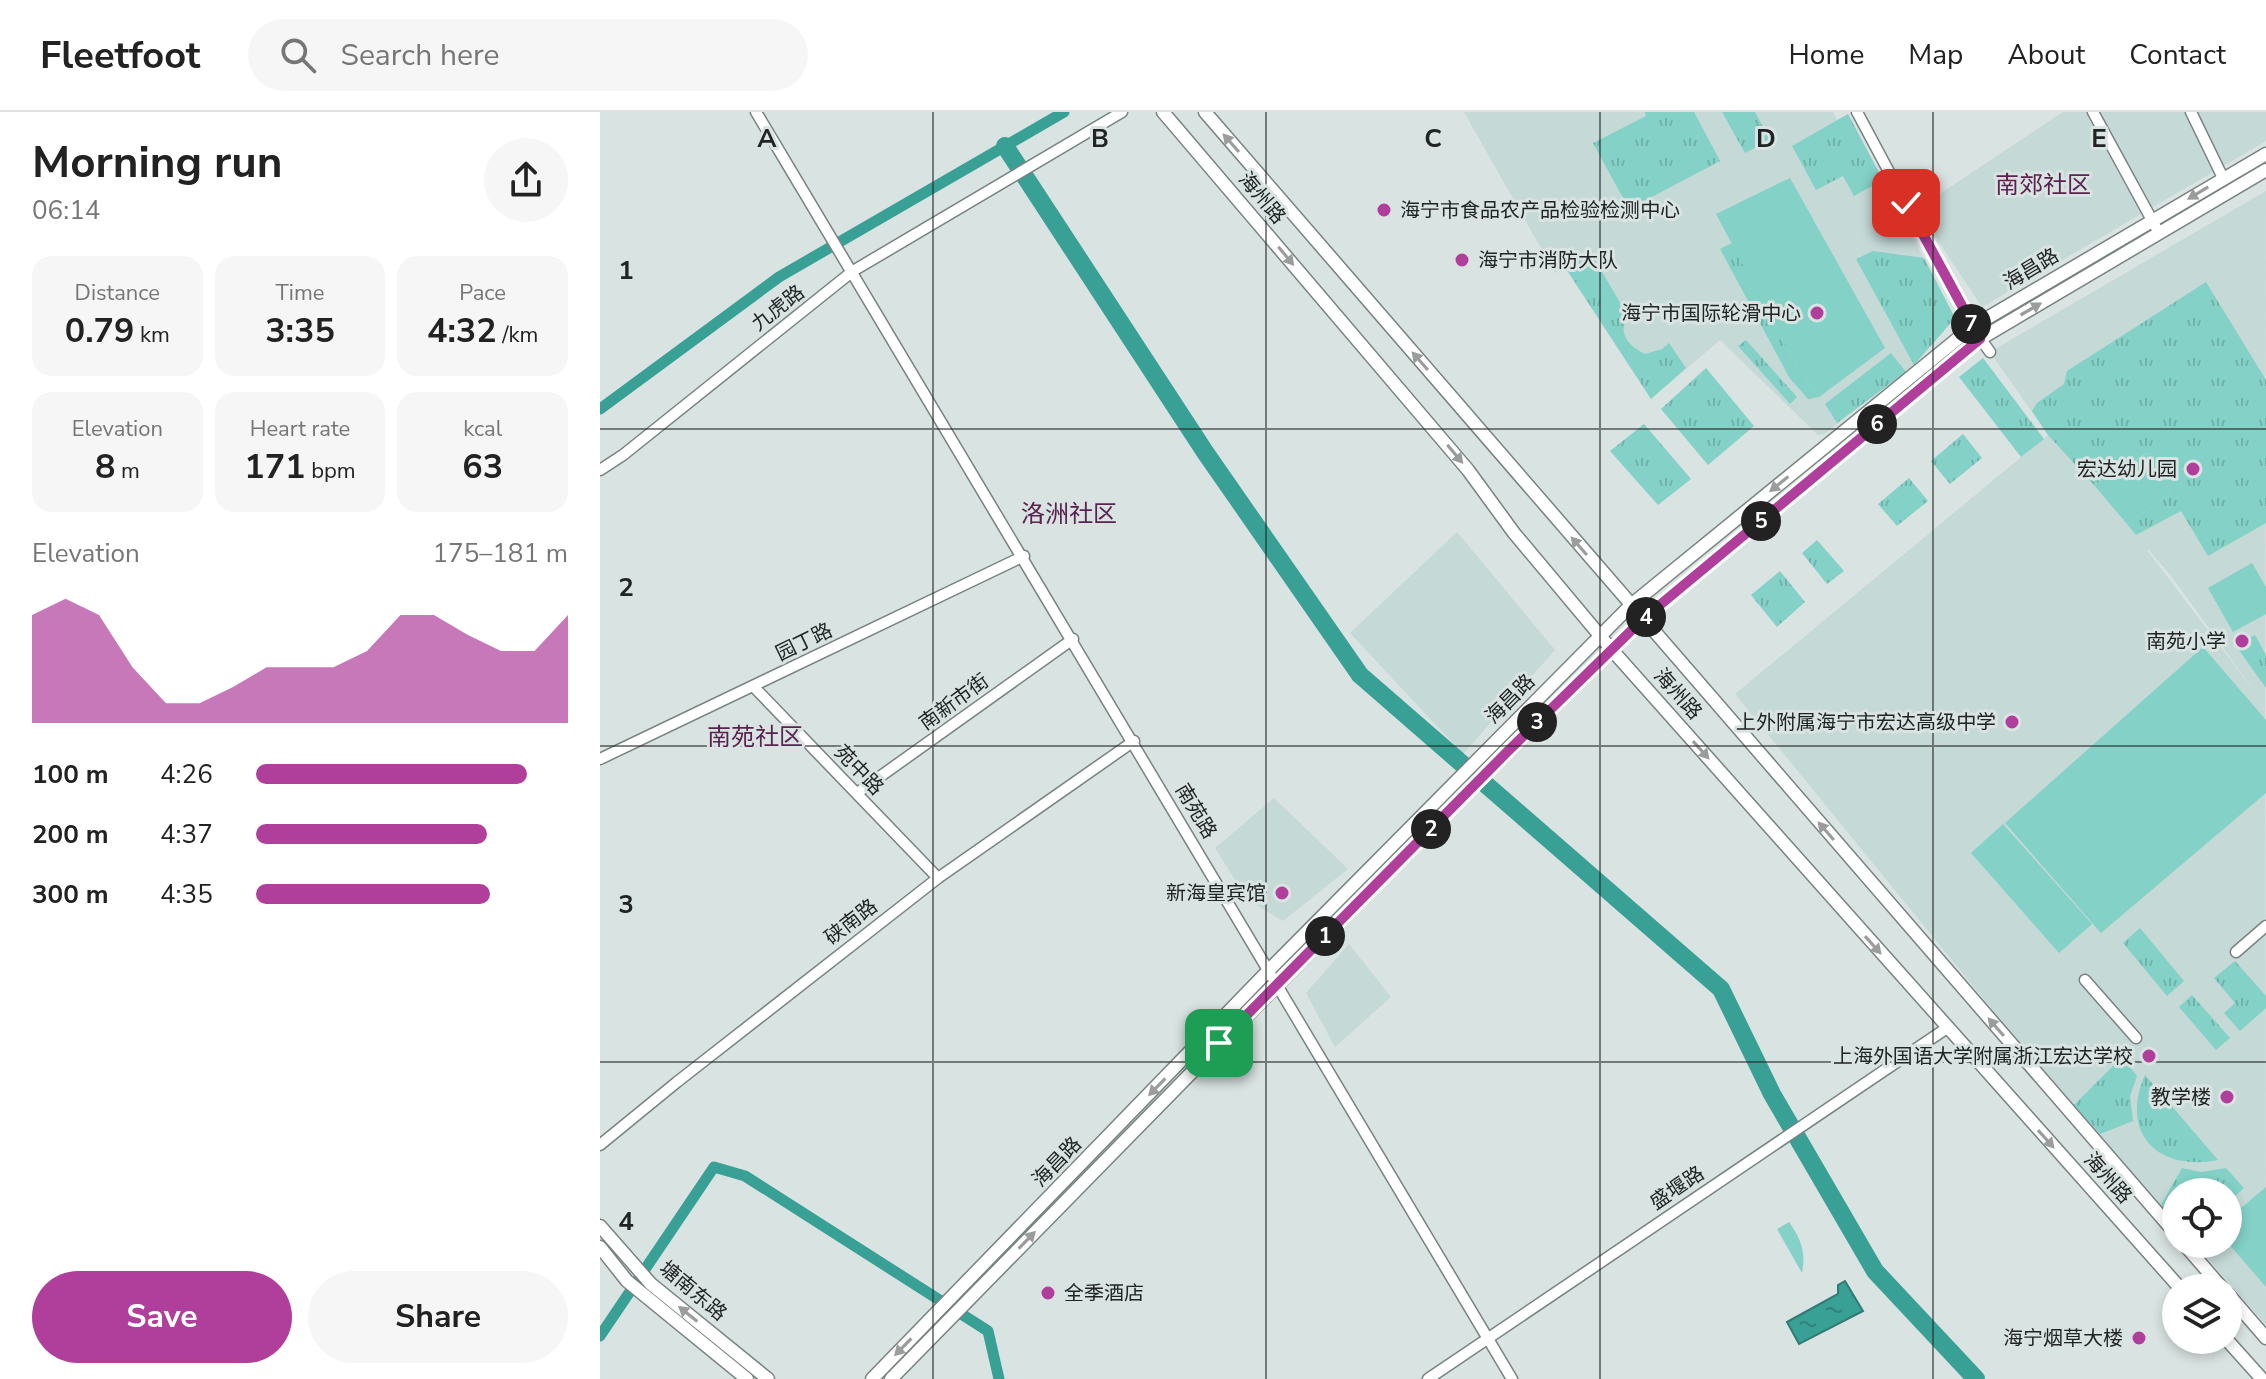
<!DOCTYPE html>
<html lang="en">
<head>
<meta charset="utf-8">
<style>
  :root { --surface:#fff; --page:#f6f6f6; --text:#222; --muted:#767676; --line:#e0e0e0; --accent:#af3f9b }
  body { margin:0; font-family:"Nunito Sans","Noto Sans SC",sans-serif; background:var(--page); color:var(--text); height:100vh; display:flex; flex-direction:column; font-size:30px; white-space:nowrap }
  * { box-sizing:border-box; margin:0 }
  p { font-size:26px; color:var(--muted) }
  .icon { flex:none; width:44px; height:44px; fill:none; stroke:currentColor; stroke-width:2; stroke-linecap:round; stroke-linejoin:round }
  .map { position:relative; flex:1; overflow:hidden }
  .panel { display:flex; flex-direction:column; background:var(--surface); width:600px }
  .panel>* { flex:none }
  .fabs { position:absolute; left:1562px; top:1066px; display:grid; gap:16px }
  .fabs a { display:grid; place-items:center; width:80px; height:80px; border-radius:50%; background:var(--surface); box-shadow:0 4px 12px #0003; font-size:40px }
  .pin { position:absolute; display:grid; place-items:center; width:68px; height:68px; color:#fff; margin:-34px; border-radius:16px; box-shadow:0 4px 12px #0006 }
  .km { position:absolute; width:40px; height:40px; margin:-20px; border-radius:50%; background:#222; color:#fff; font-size:22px; line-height:40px; text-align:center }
  .round { display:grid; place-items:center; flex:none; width:84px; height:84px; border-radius:42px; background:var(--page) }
  .head { display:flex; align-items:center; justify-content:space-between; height:136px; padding:0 32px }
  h1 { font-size:44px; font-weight:700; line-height:60px }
  .stats { display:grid; grid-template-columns:repeat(3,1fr); gap:12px; height:136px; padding:8px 32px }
  .stats div { display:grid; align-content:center; border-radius:20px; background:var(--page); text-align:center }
  .stats b { font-size:34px; font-weight:700 }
  .stats small { font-size:22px; font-weight:400 }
  .stats p { font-size:22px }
  .chart { height:224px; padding:16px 32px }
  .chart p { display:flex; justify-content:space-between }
  .chart svg { width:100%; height:144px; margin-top:8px; fill:var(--accent); opacity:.7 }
  .cta { display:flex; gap:16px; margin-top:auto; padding:16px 32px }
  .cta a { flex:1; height:92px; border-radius:48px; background:var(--accent); color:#fff; font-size:32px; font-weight:700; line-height:92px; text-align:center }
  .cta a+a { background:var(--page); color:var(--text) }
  ul { padding:0 32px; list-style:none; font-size:26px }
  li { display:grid; grid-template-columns:128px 96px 1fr; align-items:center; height:60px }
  li i { height:20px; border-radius:10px; background:var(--accent) }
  header { display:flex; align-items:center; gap:48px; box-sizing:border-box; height:112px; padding:0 40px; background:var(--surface); border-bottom:2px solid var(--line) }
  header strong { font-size:38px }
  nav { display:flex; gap:44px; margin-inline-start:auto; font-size:28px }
  .search { width:560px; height:72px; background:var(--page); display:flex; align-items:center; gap:20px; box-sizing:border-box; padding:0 28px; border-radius:44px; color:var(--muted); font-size:30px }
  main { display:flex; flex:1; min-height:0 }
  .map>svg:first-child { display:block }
  .built { fill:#c5d9d6; fill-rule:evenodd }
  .grass { fill:url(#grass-tufts) }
  .green { fill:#83d1c7 }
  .water { fill:url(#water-ripples); stroke:#327b74; stroke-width:2 }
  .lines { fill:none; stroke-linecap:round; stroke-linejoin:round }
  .canal { stroke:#39a096; stroke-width:11 }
  .river { stroke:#39a096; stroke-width:18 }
  .minor-casing { stroke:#788281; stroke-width:13 }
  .major-casing { stroke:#788281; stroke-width:15 }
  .minor { stroke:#fff; stroke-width:10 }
  .major { stroke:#fff; stroke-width:12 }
  .oneway { fill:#9b9c9c }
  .route-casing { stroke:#fff; stroke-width:16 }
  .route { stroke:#af3f9b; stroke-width:10 }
  .grid { fill:none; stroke:#202423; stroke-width:2; stroke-opacity:0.55 }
  .poi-dot { fill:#af3f9b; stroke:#d9e3e2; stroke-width:3 }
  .labels { text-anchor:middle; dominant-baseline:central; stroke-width:6; stroke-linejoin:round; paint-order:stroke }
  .street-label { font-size:20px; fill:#202423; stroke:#d9e3e2 }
  .poi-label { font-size:20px; fill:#202423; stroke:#d9e3e2; text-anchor:end }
  .quarter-label { font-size:24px; fill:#59234f; stroke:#d9e3e2 }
  .grid-label { font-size:26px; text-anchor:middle; font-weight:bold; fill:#202423; stroke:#d9e3e2; stroke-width:6; stroke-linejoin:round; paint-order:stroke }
</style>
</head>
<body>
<header>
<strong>Fleetfoot</strong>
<div class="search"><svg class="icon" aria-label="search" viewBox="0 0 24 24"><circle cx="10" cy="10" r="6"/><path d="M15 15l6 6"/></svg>Search here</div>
<nav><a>Home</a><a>Map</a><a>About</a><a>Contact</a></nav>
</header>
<main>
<section class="panel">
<div class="head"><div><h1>Morning run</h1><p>06:14</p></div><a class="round"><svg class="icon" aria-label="share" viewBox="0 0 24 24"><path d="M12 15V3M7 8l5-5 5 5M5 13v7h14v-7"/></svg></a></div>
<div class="stats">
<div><p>Distance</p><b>0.79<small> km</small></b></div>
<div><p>Time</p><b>3:35</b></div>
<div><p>Pace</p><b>4:32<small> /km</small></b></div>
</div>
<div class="stats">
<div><p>Elevation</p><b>8<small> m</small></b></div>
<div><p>Heart rate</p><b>171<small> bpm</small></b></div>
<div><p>kcal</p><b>63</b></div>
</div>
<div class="chart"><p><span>Elevation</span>175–181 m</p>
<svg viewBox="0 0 160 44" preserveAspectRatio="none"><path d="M0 44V11L10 6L20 11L30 27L40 38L50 38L60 33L70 27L80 27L90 27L100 22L110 11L120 11L130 17L140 22L150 22L160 11V44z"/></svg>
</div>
<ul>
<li><b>100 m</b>4:26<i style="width:87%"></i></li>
<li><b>200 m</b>4:37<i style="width:74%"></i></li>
<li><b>300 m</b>4:35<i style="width:75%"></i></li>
</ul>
<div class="cta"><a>Save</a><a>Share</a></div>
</section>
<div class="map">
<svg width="1666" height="1267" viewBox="0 0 1666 1267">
  <defs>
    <pattern id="grass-tufts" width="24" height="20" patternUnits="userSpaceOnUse" patternTransform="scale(2)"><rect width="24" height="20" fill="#83d1c7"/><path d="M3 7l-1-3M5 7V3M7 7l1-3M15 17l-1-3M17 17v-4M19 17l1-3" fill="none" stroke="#71b3ab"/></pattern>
    <pattern id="water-ripples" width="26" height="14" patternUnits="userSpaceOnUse" patternTransform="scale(2)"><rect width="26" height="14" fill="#39a096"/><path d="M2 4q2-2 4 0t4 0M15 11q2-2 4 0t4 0" fill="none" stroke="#30827a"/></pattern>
  </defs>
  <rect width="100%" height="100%" fill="#d9e3e2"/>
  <g class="built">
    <path d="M864 0H1233L1237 8 1248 2 1355 206 1314 253 1224 322 1218 323 1120 228 1051 287 965 156 955 161Z"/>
    <path d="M1463 0H1666V29L1382 195 1317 97Z"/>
    <path d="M1666 79 1665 594 1666 1213 1595 1132H1628V1080H1576V1110L1408 917 1135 582 1448 323 1390 240ZM1548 437 1571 464 1661 588 1547 438Z"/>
    <path d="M857 420 955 538 863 642 750 521Z"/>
    <path d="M674 686 748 757 683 809 648 788 615 736Z"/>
    <path d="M749 832 791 885 735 935 706 881Z"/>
  </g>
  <g class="grass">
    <path d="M1045 0H1094L1120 49 1029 97 993 31 1046 4Z"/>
    <path d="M1122 0H1155L1170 28 1145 41Z"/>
    <path d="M1248 2 1283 68 1254 84 1243 64 1216 78 1192 34Z"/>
    <path d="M1132 131 1199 258 1219 285 1208 287 1189 265 1120 137Z"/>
    <path d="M1273 139 1324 146 1355 206 1314 253 1256 147Z"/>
    <path d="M991 141 1026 201 1028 206C1016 222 1031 235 1045 242L1062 237 1069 231 1086 256 1051 287 965 155Z"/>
    <path d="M1606 170 1666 268V411L1608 444 1581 399 1536 423 1527 412 1571 381 1547 341 1494 373 1448 323 1432 299 1437 291 1464 272 1467 259Z"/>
    <path d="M1146 228 1197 285 1190 292 1138 234Z"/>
    <path d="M1291 241 1306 260 1237 311 1225 292Z"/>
    <path d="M1383 246 1444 327 1421 345 1359 265Z"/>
    <path d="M1106 256 1154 314 1108 353 1061 297Z"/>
    <path d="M1044 312 1091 367 1058 393 1010 339Z"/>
    <path d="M1363 322 1382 346 1350 372 1331 349Z"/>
    <path d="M1309 366 1328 389 1297 414 1278 392Z"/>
    <path d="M1217 428 1244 459 1227 472 1202 441Z"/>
    <path d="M1180 459 1205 490 1177 515 1151 483Z"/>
    <path d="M1655 523 1666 543V576L1636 534Z"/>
    <path d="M1540 816 1584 869 1567 884 1523 831Z"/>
    <path d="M1635 849 1666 884V896L1640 919 1624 901 1635 891 1614 866Z"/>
    <path d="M1592 883 1630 926 1616 938 1579 895Z"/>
    <path d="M1522 945 1537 964 1530 984 1533 1009 1500 1022 1474 993Z"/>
    <path d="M1545 963 1618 1048C1559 1060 1519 1022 1545 963Z"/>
    <path d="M1582 1056 1601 1060 1626 1056 1644 1076 1628 1091V1080H1576V1110L1561 1093Z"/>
  </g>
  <g class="green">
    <path d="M1190 66 1285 236 1219 285 1199 258 1116 102Z"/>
    <path d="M1548 341 1571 381 1527 412 1494 373Z"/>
    <path d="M1652 451 1666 475V502L1633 520 1608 476Z"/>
    <path d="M1603 535 1666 608V681L1501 821 1405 711Z"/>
    <path d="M1403 712 1492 812 1459 841 1371 741Z"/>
    <path d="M1666 1075V1175L1628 1131V1107Z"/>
    <path d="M1189 1110C1201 1127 1206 1140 1202 1161L1177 1117Z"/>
  </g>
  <path class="water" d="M1245 1169 1263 1199 1199 1232 1187 1210 1238 1182V1173Z"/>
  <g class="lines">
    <g class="canal">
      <path d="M0 297 179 165 464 0"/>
      <path d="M0 1224 114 1055 145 1064 388 1219 399 1267"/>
    </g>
    <path class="river" d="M405 34 605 340 760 563 1121 877 1172 982 1275 1159 1376 1267"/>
    <defs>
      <g id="minor">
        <path d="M156 0 912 1267"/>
        <path d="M1257 0 1372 215 1390 240"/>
        <path d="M1493 0 1559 121"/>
        <path d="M1591 0 1623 66"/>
        <path d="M0 358 23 343 253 159 522 0"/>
        <path d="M154 575 338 766"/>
        <path d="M0 647 424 444"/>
        <path d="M257 681 473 527"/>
        <path d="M1636 840 1666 814"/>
        <path d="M1485 868 1536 926"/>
        <path d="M0 1033 77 970 338 766 534 629"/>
        <path d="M828 1267 1347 916"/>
      </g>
      <g id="major">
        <path d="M563 0 868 358 914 421 1012 538 1580 1176"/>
        <path d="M605 0 1576 1122"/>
        <path d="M0 1114 51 1172 168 1267"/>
        <path d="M1584 1132 1622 1176"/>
        <path d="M0 1135 27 1169 147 1267"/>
        <path d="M1628 1182 1666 1226"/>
        <path d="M1627 1228 1662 1267"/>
        <path d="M272 1267 669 858 1031 493 1372 215 1666 42"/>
        <path d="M291 1267 854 693 1043 507 1380 227 1666 58"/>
      </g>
    </defs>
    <use href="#minor" class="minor-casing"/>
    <use href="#major" class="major-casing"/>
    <use href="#minor" class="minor"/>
    <use href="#major" class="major"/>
  </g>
  <defs><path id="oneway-solid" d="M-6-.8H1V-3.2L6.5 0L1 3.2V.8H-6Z" transform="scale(2)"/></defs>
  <g class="oneway">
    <use href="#oneway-solid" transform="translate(631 31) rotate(-131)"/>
    <use href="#oneway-solid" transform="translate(1598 81) rotate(149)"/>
    <use href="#oneway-solid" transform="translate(686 144) rotate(50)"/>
    <use href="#oneway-solid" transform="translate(1431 197) rotate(-30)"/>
    <use href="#oneway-solid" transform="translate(820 249) rotate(-131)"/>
    <use href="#oneway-solid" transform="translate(855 342) rotate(50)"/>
    <use href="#oneway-solid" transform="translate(1179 372) rotate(141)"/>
    <use href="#oneway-solid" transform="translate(979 434) rotate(-131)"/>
    <use href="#oneway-solid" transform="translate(1101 638) rotate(48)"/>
    <use href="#oneway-solid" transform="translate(1226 719) rotate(-131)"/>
    <use href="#oneway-solid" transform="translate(1273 833) rotate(48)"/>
    <use href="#oneway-solid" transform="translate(1396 915) rotate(-131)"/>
    <use href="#oneway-solid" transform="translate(557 975) rotate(134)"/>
    <use href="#oneway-solid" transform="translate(1446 1027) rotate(48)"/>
    <use href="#oneway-solid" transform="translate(427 1128) rotate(-46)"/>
    <use href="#oneway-solid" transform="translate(88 1202) rotate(-141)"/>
    <use href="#oneway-solid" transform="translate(303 1235) rotate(134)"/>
  </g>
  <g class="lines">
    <defs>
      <path id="route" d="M619 931 907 640 1043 507 1380 227 1306 91"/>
    </defs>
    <use href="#route" class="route-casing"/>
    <use href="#route" class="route"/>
  </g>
  <path class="grid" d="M333 0V1267M666 0V1267M1000 0V1267M1333 0V1267M0 317H1666M0 634H1666M0 950H1666"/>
  <g class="poi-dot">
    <circle cx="784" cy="98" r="8"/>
    <circle cx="862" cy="148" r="8"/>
    <circle cx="1217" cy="201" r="8"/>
    <circle cx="1593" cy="357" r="8"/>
    <circle cx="1642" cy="529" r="8"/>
    <circle cx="1412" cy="610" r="8"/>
    <circle cx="682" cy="781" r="8"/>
    <circle cx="1549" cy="944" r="8"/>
    <circle cx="1627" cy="985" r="8"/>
    <circle cx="448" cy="1181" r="8"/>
    <circle cx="1539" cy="1226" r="8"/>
  </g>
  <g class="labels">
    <g class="street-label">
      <text transform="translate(662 86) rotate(50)">海州路</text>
      <text transform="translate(1431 157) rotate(-31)">海昌路</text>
      <text transform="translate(178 196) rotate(-38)">九虎路</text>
      <text transform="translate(204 530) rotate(-26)">园丁路</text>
      <text transform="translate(1078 582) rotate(48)">海州路</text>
      <text transform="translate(910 587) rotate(-45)">海昌路</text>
      <text transform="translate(354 590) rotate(-36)">南新市街</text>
      <text transform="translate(259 658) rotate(46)">苑中路</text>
      <text transform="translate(596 699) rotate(59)">南苑路</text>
      <text transform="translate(251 810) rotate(-38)">硖南路</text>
      <text transform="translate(457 1050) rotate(-46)">海昌路</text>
      <text transform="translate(1508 1066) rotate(48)">海州路</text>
      <text transform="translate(1077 1076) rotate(-34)">盛堰路</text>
      <text transform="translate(93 1179) rotate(40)">塘南东路</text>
    </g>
    <g class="poi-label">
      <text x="800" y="98" text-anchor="start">海宁市食品农产品检验检测中心</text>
      <text x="878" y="148" text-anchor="start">海宁市消防大队</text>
      <text x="1201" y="201">海宁市国际轮滑中心</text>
      <text x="1577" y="357">宏达幼儿园</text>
      <text x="1626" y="529">南苑小学</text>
      <text x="1396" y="610">上外附属海宁市宏达高级中学</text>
      <text x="666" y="781">新海皇宾馆</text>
      <text x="1533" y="944">上海外国语大学附属浙江宏达学校</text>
      <text x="1611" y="985">教学楼</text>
      <text x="464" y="1181" text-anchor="start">全季酒店</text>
      <text x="1523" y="1226">海宁烟草大楼</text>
    </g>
    <g class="quarter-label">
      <text x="1443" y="73">南郊社区</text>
      <text x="469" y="402">洛洲社区</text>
      <text x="155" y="625">南苑社区</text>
    </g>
  </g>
  <g class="grid-label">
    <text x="167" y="35">A</text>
    <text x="500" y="35">B</text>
    <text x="833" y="35">C</text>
    <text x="1166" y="35">D</text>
    <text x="1499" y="35">E</text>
    <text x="26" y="167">1</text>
    <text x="26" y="484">2</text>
    <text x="26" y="801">3</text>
    <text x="26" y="1118">4</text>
  </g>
</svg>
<div class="fabs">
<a><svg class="icon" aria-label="locate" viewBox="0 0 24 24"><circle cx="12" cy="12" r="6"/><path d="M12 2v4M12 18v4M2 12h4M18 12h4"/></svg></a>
<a><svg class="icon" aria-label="layers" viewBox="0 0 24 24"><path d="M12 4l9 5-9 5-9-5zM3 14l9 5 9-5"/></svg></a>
</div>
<div class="pin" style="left:619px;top:931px;background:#1e9e55"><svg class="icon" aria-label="arrive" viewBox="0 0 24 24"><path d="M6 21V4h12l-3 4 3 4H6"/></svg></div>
<div class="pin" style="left:1306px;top:91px;background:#d93025"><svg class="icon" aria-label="check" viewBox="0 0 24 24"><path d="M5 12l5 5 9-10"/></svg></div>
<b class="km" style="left:725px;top:824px">1</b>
<b class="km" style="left:831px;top:717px">2</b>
<b class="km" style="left:937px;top:610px">3</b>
<b class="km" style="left:1046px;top:505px">4</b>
<b class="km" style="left:1161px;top:409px">5</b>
<b class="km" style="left:1277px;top:312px">6</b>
<b class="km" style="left:1371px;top:212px">7</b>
</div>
</main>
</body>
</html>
